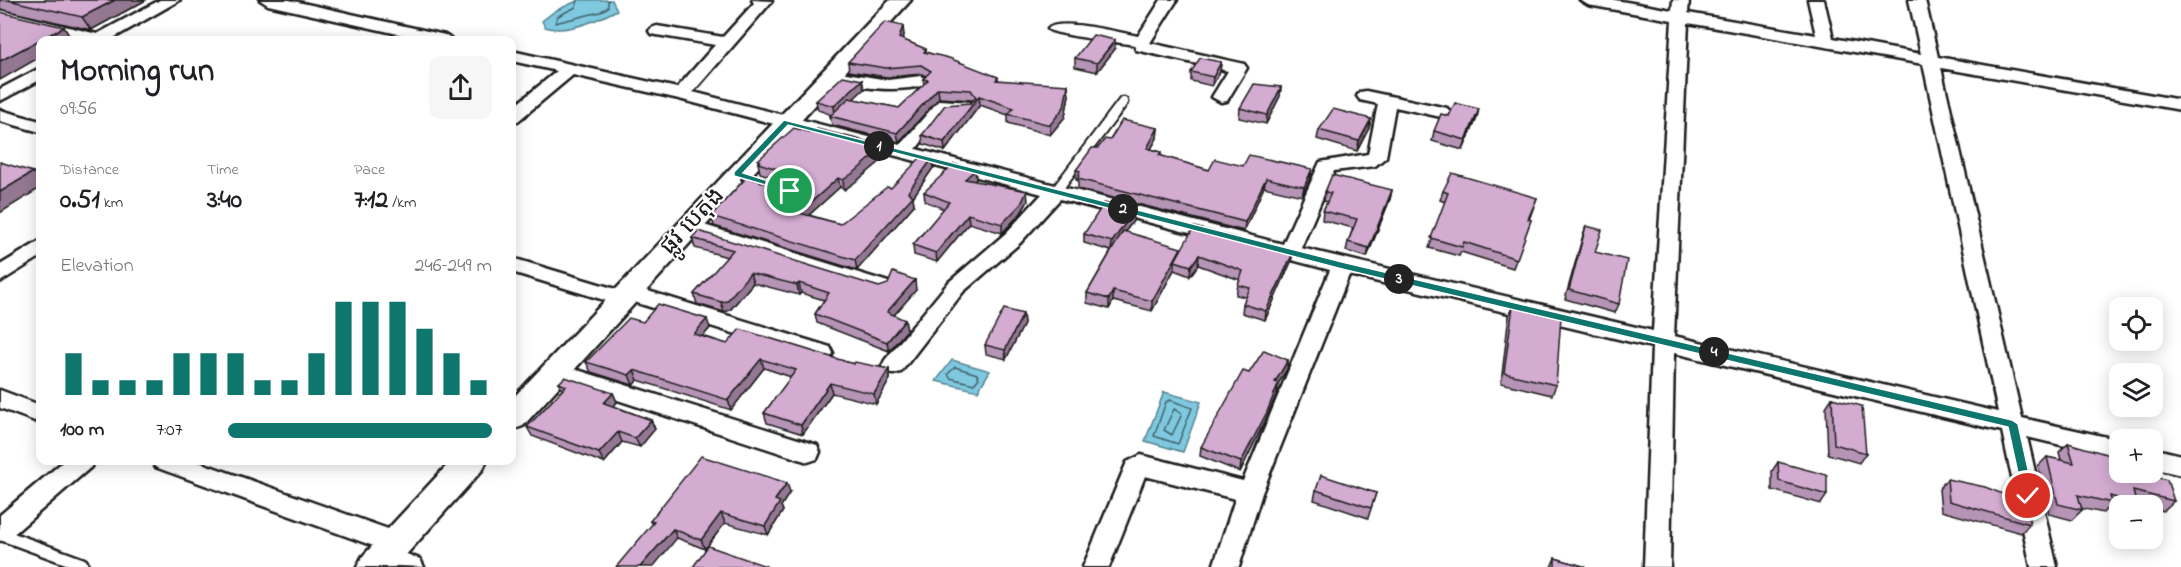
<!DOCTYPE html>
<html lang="en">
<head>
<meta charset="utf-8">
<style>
  :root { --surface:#fff; --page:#f6f6f6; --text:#202124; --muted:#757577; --accent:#0f766e }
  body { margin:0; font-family:"Indie Flower","Noto Sans Khmer",sans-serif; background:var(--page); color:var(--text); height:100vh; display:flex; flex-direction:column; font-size:22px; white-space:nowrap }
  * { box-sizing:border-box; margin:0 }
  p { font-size:20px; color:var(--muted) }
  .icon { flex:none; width:33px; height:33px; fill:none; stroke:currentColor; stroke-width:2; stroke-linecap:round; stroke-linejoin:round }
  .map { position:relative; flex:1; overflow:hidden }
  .sheet { position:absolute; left:36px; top:36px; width:480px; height:429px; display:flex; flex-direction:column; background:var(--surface); border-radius:12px; box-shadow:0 3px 15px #0003 }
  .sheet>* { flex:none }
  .fabs { position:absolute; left:2109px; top:297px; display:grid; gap:12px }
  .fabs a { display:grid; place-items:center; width:54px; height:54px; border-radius:12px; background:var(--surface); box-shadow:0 3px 15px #0003; font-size:30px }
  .pin { position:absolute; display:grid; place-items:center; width:51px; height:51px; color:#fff; margin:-26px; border:3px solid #fff; border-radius:50%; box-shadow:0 2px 6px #0007 }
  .km { position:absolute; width:30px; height:30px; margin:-15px; border-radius:50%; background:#222; color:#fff; font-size:16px; line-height:30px; text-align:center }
  .round { display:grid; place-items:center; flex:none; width:63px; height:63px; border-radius:12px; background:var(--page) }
  .summary { display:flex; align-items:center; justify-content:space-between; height:102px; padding:0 24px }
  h1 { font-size:33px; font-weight:700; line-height:45px }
  .stats { display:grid; grid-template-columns:repeat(3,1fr); gap:9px; height:102px; padding:6px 24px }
  .stats div { display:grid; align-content:center }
  .stats b { font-size:26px; font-weight:700 }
  .stats small { font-size:16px; font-weight:400 }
  .stats p { font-size:16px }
  .chart { height:168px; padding:12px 24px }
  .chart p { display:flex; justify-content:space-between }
  .chart svg { width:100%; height:108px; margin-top:6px; stroke:var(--accent); stroke-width:6 }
  ul { padding:0 24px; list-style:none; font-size:20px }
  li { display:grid; grid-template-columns:96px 72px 1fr; align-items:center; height:45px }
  li i { height:15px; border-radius:8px; background:var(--accent) }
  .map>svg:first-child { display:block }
  .water { fill:#7ec9df; stroke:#578491; stroke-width:1.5 }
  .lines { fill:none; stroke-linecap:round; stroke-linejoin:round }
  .shore { stroke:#43616a; stroke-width:1.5 }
  .service-far1-casing { stroke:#1c1c1c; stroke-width:13 }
  .service-casing { stroke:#1c1c1c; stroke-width:16 }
  .minor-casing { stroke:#1c1c1c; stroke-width:5 }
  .tertiary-casing { stroke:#1c1c1c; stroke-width:5 }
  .service-far1 { stroke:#fff; stroke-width:9 }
  .service { stroke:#fff; stroke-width:11 }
  .minor { fill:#fff; fill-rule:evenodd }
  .tertiary { fill:#fff; fill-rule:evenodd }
  .wall { fill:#b694b5; stroke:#1c1c1c; stroke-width:1.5 }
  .shaded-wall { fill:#947893; stroke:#1c1c1c; stroke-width:1.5 }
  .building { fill:#d4acd2; stroke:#1c1c1c; stroke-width:1.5 }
  .route { fill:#0f766e; stroke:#fff; stroke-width:1.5 }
  .labels { text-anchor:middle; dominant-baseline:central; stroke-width:4.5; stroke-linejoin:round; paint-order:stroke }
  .street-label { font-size:24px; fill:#1c1c1c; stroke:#fff }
</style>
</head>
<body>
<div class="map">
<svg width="2181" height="567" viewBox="0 0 2181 567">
  <rect width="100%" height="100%" fill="#fff"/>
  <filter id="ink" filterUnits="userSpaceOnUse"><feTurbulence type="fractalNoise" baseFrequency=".0167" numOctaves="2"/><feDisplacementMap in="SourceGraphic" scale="12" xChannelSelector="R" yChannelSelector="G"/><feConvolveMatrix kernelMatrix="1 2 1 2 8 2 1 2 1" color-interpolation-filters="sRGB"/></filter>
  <g filter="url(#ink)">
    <g class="water">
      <path d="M579 0H612L617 10C598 20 566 34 545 27L542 21 555 11Z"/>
      <path d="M952 360 990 371 978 391 936 381Z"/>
      <path d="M1164 392 1201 402 1183 452 1145 441Z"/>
    </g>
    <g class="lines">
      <g class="shore">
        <path d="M578 0 576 7 558 16 555 23 600 12 608 7V0"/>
        <path d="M955 367 977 374 979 378 974 384 950 378 948 374Z"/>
        <path d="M1170 400 1192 408 1178 444 1154 436 1166 402Z"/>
        <path d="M1174 409 1182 414 1172 435 1164 430Z"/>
      </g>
      <defs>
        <path id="service-far1" d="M1056 191 1123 102"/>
        <path id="service" d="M0 534 82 564"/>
        <g id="minor">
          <path d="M160 0H180L110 40H82L0 20V10L97 34Z"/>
          <path d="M260 0H289L445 35 453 40H425L268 5Z"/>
          <path d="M752 0 772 1 693 92 900 145 939 100 972 102 975 106 972 110 945 112 916 149 1283 244 1320 162 1368 154 1378 104 1360 100 1357 96 1360 92 1366 91 1447 108 1450 112 1447 116 1441 117 1395 107 1386 157 1375 166 1334 171 1301 248 1653 331 1672 20 1588 5 1580 0H1615L1672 10 1673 0H1689L1688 13 1816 35 1808 0H1824L1833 38 1921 54 1909 0H1925L1938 57 2181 100V110L1941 68 2022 418 2120 440V459L2027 437 2057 567H2031L2002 431 1674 353 1670 567H1644L1652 347 1349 275 1262 493 1239 567H1213L1235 499 1145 476 1109 567H1083L1124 469 1127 462 1141 455 1243 481 1330 270 1060 199 1020 243 963 292 901 372 893 374 885 372 882 366 885 360 949 282 1006 233 1042 194 679 99 573 75 518 121 512 122V108L557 71 512 61V51L677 88 715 45 651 34 649 31 651 28 657 26 723 37 754 3ZM1688 23 1923 64 1998 412 1674 336Z"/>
          <path d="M1161 0H1177L1150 43 1244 64 1247 68 1227 101 1221 102 1212 97 1228 71 1136 50 1134 45C1120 42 1053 35 1048 29 1058 17 1121 33 1138 36Z"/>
          <path d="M40 68V80L0 101V89Z"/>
          <path d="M834 71 888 80 921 76 930 81 927 85C893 93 862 88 828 80L825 76 828 72Z"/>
          <path d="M0 110 40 121V132L0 121Z"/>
          <path d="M688 220 888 282 892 287 888 292 881 294 681 232 678 227 681 222Z"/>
          <path d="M40 241V257L0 282V265Z"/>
          <path d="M512 258 619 290 628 285 635 287 830 347 833 353 830 359 822 361 631 301 622 305 614 303 512 272Z"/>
          <path d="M555 363 817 445 820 452 817 459 808 462 547 377 544 371 547 365Z"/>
          <path d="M0 390 40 405V423L0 408Z"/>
          <path d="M2152 448 2181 455V475L2152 468Z"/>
          <path d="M65 460H94L91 467 9 538 0 541V515Z"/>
          <path d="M152 460H193L405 535 409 543 401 552 420 559 424 567 375 565 371 557 379 548 155 467Z"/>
        </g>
        <g id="tertiary">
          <path d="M890 0H911L523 426 512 430V399Z"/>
          <path d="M452 460H487L483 469 395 567H357L362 557Z"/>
        </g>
      </defs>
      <use href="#service-far1" class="service-far1-casing"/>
      <use href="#service" class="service-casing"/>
      <use href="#minor" class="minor-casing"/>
      <use href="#tertiary" class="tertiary-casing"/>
      <use href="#service-far1" class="service-far1"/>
      <use href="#service" class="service"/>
      <use href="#minor" class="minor"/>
      <use href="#tertiary" class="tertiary"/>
    </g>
    <g class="wall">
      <path d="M0 0H146L91 30 0 9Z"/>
      <path d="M904 35 903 40 926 49V52L998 77V80L1069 95 1065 117 1050 135 1008 123V115L980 105 945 151 923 144 922 135 971 103 973 101 972 100 939 98 899 142 832 125 830 116 832 115 818 110 816 101 862 80 864 89 853 99 899 108 924 84 923 79 926 76 922 74 887 77 849 71 848 62Z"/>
      <path d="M1115 49 1097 72 1075 67V58Z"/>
      <path d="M1221 62 1220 72 1212 86 1191 81V72Z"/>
      <path d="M1281 87 1280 96 1266 124 1239 118 1240 108Z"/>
      <path d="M1449 116 1477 118 1463 150 1432 141 1434 131Z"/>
      <path d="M1371 119 1369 128 1357 151 1317 139 1319 130Z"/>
      <path d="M1158 128 1157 138 1151 149 1161 152V156L1209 170 1243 166 1312 169 1310 179 1302 196 1264 187 1244 231 1078 189V180H1076V170L1098 148 1110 140Z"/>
      <path d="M887 156 858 180 844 190 840 187 809 215 840 224 891 188 933 168 913 197 914 205 857 270 714 226 711 216 742 182 741 179 787 190 797 187 798 185 760 173 758 163V160Z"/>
      <path d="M975 170 976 179 974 181 1028 201 1021 213 1002 233 969 223 937 262 914 255 913 245 944 209 925 201 924 192Z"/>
      <path d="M1392 190 1390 199 1367 257 1346 251 1348 242 1353 228 1322 220 1323 211 1327 202 1324 201 1325 192Z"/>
      <path d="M1443 191 1537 198 1529 220H1531L1513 268 1461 252 1459 256 1429 248 1445 202 1440 200Z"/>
      <path d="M1133 221 1125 232 1181 250 1239 241 1291 262 1265 320 1242 313 1243 304 1246 297 1236 295 1238 285 1240 280 1198 265 1190 276 1174 270 1175 268 1152 311 1113 301 1109 309 1087 303V293L1111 251 1084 243V234Z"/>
      <path d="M1586 226 1595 252 1619 304 1615 313 1565 299 1583 235Z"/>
      <path d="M692 238 879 287 916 290 894 315 907 330 889 351 817 323 815 314 824 300 801 293 799 295 753 283 730 310 724 312 697 304 694 294 727 257 695 248Z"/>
      <path d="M1513 306 1556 385 1552 395 1501 383 1509 315Z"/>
      <path d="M1023 314 1024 324 1006 359 986 354 985 345Z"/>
      <path d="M643 322 710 328 703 336 727 344 889 369 890 379 876 404 832 393 803 434 767 423 764 413 791 377 764 368 731 410 638 380 633 385 591 372 586 362Z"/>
      <path d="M1288 360 1287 369 1278 384 1277 393 1265 421 1240 472 1200 456 1201 447 1249 373Z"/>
      <path d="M559 383 613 393 617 402 614 406 651 420 655 429 640 447 622 442 604 463 532 436 527 427 562 390Z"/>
      <path d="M1832 398 1866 453 1859 463 1828 454 1826 407Z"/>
      <path d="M2068 443 2120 472 2174 501 2163 511 2152 508V506H2143L2135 504 2133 506H2120V511L2108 507 2103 513 2081 508 2082 510 2072 520 2049 514 2038 466 2047 457 2061 460 2059 452Z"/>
      <path d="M1778 462 1827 495 1821 504 1772 490V471Z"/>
      <path d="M1947 479 2030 524 2021 533 1941 511 1939 489Z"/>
      <path d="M1316 490 1376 493 1368 518 1314 500Z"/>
      <path d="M790 492 781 506 783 511 768 535 725 523 705 549 677 538 652 525 650 521Z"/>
      <path d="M1555 558 1586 567H1551Z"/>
    </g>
    <g class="shaded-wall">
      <path d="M115 0H146L91 30 82 17Z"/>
      <path d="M903 26 904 35 900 47 899 38Z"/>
      <path d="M64 27 72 40H40V57L0 80V61Z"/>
      <path d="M1115 40V49L1097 72V63Z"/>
      <path d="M1221 62 1220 72 1212 86 1213 77Z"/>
      <path d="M862 80 864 89 835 116 834 106Z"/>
      <path d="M1068 85 1069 95 1065 117 1050 135V125Z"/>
      <path d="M1281 87 1280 96 1266 124 1267 115Z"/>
      <path d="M938 88 939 98 899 142 897 133Z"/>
      <path d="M979 96 980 105 945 151 944 142Z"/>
      <path d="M1479 109 1477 118 1463 150 1466 140Z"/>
      <path d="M1371 119 1369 128 1357 151 1359 141Z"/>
      <path d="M1158 128 1157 138 1146 158 1147 148Z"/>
      <path d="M885 146 887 156 858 180 844 190 843 180Z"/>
      <path d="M932 159 933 168 913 197 914 205 857 270 855 260Z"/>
      <path d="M1312 169 1310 179 1302 196 1304 187Z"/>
      <path d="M975 170 976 179 966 189 965 179Z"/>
      <path d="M33 172 40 182V188L0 213V192Z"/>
      <path d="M838 178 840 187 801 222 799 213Z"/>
      <path d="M1266 178 1264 187 1244 231 1245 222Z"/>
      <path d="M1392 190 1390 199 1367 257 1369 248Z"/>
      <path d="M1027 191 1028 201 1021 213 1002 233V224Z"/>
      <path d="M1134 211 1133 221 1111 251 1112 242Z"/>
      <path d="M968 214 969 223 937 262 936 253Z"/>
      <path d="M1181 248 1180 257 1175 261V268L1152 311V301Z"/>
      <path d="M1293 253 1291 262 1265 320 1266 311Z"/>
      <path d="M1199 255 1198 265 1190 276 1191 266Z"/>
      <path d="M750 273 753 283 730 310 724 312 721 302Z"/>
      <path d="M915 280 916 290 888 322 887 312Z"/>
      <path d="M799 283 801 293 799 295 797 285Z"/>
      <path d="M1113 291V301L1109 309V299Z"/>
      <path d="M1023 314 1024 324 1006 359 1005 350Z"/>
      <path d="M707 319 710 328 697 343 694 334Z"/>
      <path d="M905 320 907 330 889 351 887 342Z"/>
      <path d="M761 359 764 368 731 410 728 400Z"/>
      <path d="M1288 360 1287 369 1273 392 1275 382Z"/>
      <path d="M889 369 890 379 876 404 874 394Z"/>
      <path d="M634 370 638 380 633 385 629 375Z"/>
      <path d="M830 383 832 393 803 434 801 425Z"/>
      <path d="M1278 384 1277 393 1265 421 1240 472 1241 462Z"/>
      <path d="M613 393 617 402 608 412 604 403Z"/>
      <path d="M651 420 655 429 640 447 635 438Z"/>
      <path d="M618 432 622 442 604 463 599 453Z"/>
      <path d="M787 483 790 492 781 506 783 511 768 535 765 526 775 500Z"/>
      <path d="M721 513 725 523 705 549 701 540Z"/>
      <path d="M673 529 677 538 653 567H640Z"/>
    </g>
    <g class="building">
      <path d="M8 0H115L82 17Z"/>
      <path d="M0 12 64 27 0 61Z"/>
      <path d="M885 22 903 26 899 38 926 49 924 52 949 58 998 77 996 80 1068 85 1064 107 1050 125 1008 114 1014 108 979 96 944 142 922 135 945 105 971 103 976 97 971 90 938 88 897 133 830 116 849 98 899 108 928 80 923 79 931 71 921 65 886 68 848 62Z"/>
      <path d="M1093 35 1115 40 1097 63 1075 58Z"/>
      <path d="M1200 58 1221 62 1213 77 1191 72Z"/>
      <path d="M843 76 862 80 834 106 816 101Z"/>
      <path d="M1254 84 1281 87 1267 115 1240 108Z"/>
      <path d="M1455 103 1479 109 1466 140 1434 131 1441 114 1449 116Z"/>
      <path d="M1333 109 1371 119 1359 141 1319 130Z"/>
      <path d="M1122 120 1158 128 1147 148 1161 152 1159 155 1209 170 1215 159 1243 166 1249 155 1312 169 1304 187 1266 178 1245 222 1078 179 1080 171 1076 170 1092 148H1098L1105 139 1110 140Z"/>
      <path d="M794 128 812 133 817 129 885 146 856 171 843 180 838 178 799 213 840 224 887 187 891 188 922 156 932 159 908 192 913 196 855 260 711 216 744 180 741 179 744 176 787 190 797 187 800 181 796 175 758 163 760 161 758 160Z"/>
      <path d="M0 162 33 172 0 192Z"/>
      <path d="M954 164 975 170 965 179 1027 191 1021 204 1002 224 968 214 936 253 913 245 949 202 924 192Z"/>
      <path d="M1452 173 1537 198 1528 219 1531 220 1517 259 1464 242 1462 247 1431 238 1448 193 1443 191Z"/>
      <path d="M1332 175 1392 190 1369 248 1348 242 1357 219 1323 211 1331 193 1325 192Z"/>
      <path d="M1104 203 1134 211 1112 242 1084 234Z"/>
      <path d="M1586 226 1602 230 1595 252 1627 260 1619 304 1569 290Z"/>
      <path d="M1194 227 1239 239 1238 241 1293 253 1266 311 1243 304 1250 288 1238 285 1243 271 1199 255 1191 266 1175 261Z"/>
      <path d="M698 231 879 287 888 284 893 272 915 280 887 312 905 320 887 342 815 314 829 293 799 283 797 285 750 273 727 301 721 302 694 294 733 250 692 238Z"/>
      <path d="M1123 231 1181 248 1152 301 1113 291 1109 299 1087 293Z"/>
      <path d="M658 304 707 319 694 334 727 344 740 329 854 364 855 362 889 369 874 394 830 383 801 425 764 413 796 370 761 359 728 400 634 370 629 375 586 362 629 318 643 322Z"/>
      <path d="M1513 306 1561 317 1556 385 1504 373Z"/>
      <path d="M1004 309 1023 314 1005 350 985 345Z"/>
      <path d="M1264 350 1288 360 1275 382 1278 384 1267 412 1241 462 1201 447 1243 371 1249 373Z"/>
      <path d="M565 377 613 393 604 403 651 420 635 438 618 432 599 453 527 427 566 386 559 383Z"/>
      <path d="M1832 398 1862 406 1866 453 1834 444Z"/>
      <path d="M2068 443 2120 458V472H2135L2167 480 2174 501 2133 491 2136 503 2110 496 2112 503 2078 495 2082 510 2058 504 2047 457 2074 463Z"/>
      <path d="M701 456 787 483 775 500 780 502 765 526 721 513 701 540 673 529 640 567H616L654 522 650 521Z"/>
      <path d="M1778 462 1827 475V495L1779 481Z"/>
      <path d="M1321 475 1376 493 1371 508 1316 490Z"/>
      <path d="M1947 479 1985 487 2026 503 2030 524 1949 501Z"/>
      <path d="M708 546 766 566 765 567H693Z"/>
      <path d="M1555 558 1586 567H1555Z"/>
    </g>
  </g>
  <path class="route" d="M784 120 1342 262 2012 420 2018 424 2034 496 2028 500 2023 496 2008 427 1342 269 788 125 743 173 793 189V193L734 176V172Z"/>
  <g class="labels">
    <g class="street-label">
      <text transform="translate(693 222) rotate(-47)">ផ្លូវ បេតុង</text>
    </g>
  </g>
</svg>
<div class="fabs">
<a><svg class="icon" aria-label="locate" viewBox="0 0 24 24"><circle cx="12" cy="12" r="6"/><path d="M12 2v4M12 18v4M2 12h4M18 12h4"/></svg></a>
<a><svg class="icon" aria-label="layers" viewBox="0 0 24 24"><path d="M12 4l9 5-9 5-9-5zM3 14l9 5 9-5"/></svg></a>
<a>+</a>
<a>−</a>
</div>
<div class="pin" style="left:790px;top:191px;background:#1e9e55"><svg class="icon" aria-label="arrive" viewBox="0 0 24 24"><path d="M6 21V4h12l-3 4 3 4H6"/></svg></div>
<div class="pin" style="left:2028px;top:496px;background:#d93025"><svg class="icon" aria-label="check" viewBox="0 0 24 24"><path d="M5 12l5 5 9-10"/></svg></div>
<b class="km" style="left:879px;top:146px">1</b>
<b class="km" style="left:1123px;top:209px">2</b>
<b class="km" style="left:1399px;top:279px">3</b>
<b class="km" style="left:1714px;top:352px">4</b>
<section class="sheet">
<div class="summary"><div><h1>Morning run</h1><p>09:56</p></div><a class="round"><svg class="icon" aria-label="share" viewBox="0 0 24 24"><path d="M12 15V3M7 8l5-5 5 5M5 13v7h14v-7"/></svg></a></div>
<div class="stats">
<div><p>Distance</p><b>0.51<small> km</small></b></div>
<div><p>Time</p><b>3:40</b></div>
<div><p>Pace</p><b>7:12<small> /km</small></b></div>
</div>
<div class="chart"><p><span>Elevation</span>246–249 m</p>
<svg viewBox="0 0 160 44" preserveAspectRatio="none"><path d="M5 44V27M15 44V38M25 44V38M35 44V38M45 44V27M55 44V27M65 44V27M75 44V38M85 44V38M95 44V27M105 44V6M115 44V6M125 44V6M135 44V17M145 44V27M155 44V38"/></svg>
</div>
<ul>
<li><b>100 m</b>7:07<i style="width:100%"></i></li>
</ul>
</section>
</div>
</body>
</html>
